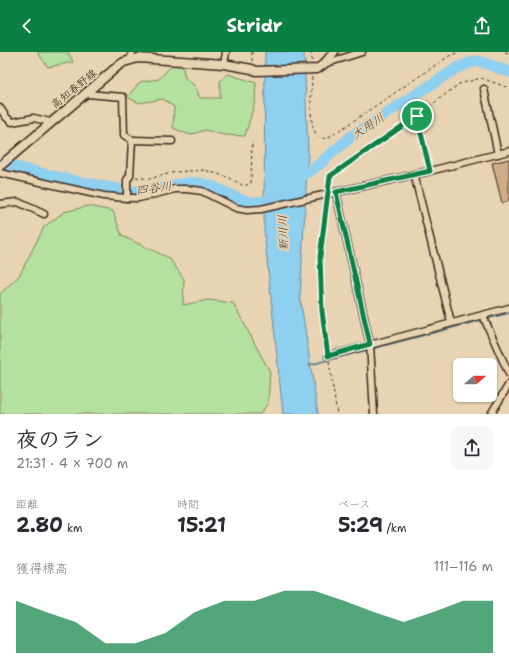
<!DOCTYPE html>
<html lang="ja">
<head>
<meta charset="utf-8">
<style>
  :root { --surface:#fff; --page:#f7f7f7; --text:#2b2b33; --muted:#7c7c81; --accent:#0b8043 }
  body { margin:0; font-family:"Shantell Sans","Klee One",sans-serif; background:var(--page); color:var(--text); height:100vh; display:flex; flex-direction:column; font-size:15px; white-space:nowrap }
  * { box-sizing:border-box; margin:0 }
  p { font-size:13px; color:var(--muted) }
  .icon { flex:none; width:22px; height:22px; fill:none; stroke:currentColor; stroke-width:2; stroke-linecap:round; stroke-linejoin:round }
  .map { position:relative; height:362px; overflow:hidden }
  .panel { display:flex; flex-direction:column; background:var(--surface); flex:1 }
  .panel>* { flex:none }
  .needle { width:26px; rotate:70deg }
  .buttons { position:absolute; left:453px; top:306px; display:grid; gap:8px }
  .buttons a { display:grid; place-items:center; width:44px; height:44px; border-radius:6px; background:var(--surface); box-shadow:0 1px 3px #0004; font-size:20px }
  .pin { position:absolute; display:grid; place-items:center; width:34px; height:34px; color:#fff; margin:-17px; border:2px solid #fff; border-radius:50%; box-shadow:0 1px 4px #0007 }
  .round { display:grid; place-items:center; flex:none; width:42px; height:42px; border-radius:6px; background:var(--page) }
  .overview { display:flex; align-items:center; justify-content:space-between; height:68px; padding:0 16px }
  h1 { font-size:22px; font-weight:700; line-height:30px }
  .figures { display:grid; grid-template-columns:repeat(3,1fr); gap:6px; height:68px; padding:4px 16px }
  .figures div { display:grid; align-content:center }
  .figures b { font-size:20px; font-weight:700 }
  .figures small { font-size:11px; font-weight:400 }
  .figures p { font-size:11px }
  .chart { height:112px; padding:8px 16px }
  .chart p { display:flex; justify-content:space-between }
  .chart svg { width:100%; height:72px; margin-top:4px; fill:var(--accent); opacity:.7 }
  header { display:flex; justify-content:space-between; align-items:center; height:52px; padding:0 16px; background:var(--accent); color:#fff; font-size:18px; font-weight:700 }
  .map>svg:first-child { display:block }
  .green { fill:#b4e19f; stroke:#78865e }
  .water { fill:#8fcff0; stroke:#6d8d9c }
  .lines { fill:none; stroke-linecap:round; stroke-linejoin:round }
  .stream { stroke:#6d8d9c; stroke-width:2 }
  .river { stroke:#8fcff0; stroke-width:11 }
  .building { fill:#cfac87; stroke:#3b2a1e }
  .minor-casing { stroke:#3b2a1e; stroke-width:9 }
  .major-casing { stroke:#3b2a1e; stroke-width:11 }
  .path { stroke:#3b2a1e; stroke-width:1; stroke-dasharray:3 3; stroke-linecap:butt }
  .minor { stroke:#e8d3b2; stroke-width:6 }
  .major { stroke:#e8d3b2; stroke-width:8 }
  .route-casing { stroke:#fff; stroke-width:8 }
  .route { stroke:#0b8043; stroke-width:5 }
  .labels { text-anchor:middle; dominant-baseline:central; stroke-width:3.5; stroke-linejoin:round; paint-order:stroke }
  .street-label { font-size:11px; fill:#3b2a1e; stroke:#e8d3b2 }
  .water-label { font-size:12px; font-style:italic; fill:#48433e; stroke:#e8d3b2 }
</style>
</head>
<body>
<header><svg class="icon" aria-label="back" viewBox="0 0 24 24"><path d="M15 5l-7 7 7 7"/></svg>Stridr<svg class="icon" aria-label="share" viewBox="0 0 24 24"><path d="M12 15V3M7 8l5-5 5 5M5 13v7h14v-7"/></svg></header>
<div class="map">
<svg width="509" height="362" viewBox="0 0 509 362">
  <rect width="100%" height="100%" fill="#e8d3b2"/>
  <filter id="ink" filterUnits="userSpaceOnUse"><feTurbulence type="fractalNoise" baseFrequency=".025" numOctaves="2"/><feDisplacementMap in="SourceGraphic" scale="8" xChannelSelector="R" yChannelSelector="G"/><feConvolveMatrix kernelMatrix="1 2 1 2 8 2 1 2 1" color-interpolation-filters="sRGB"/></filter>
  <g filter="url(#ink)">
    <g class="green">
      <path d="M37 0H68L73 10 48 15Z"/>
      <path d="M172 13H182L185 26 195 34 200 46H220V29L228 22 256 31 255 50 245 84 224 83 205 78 190 83 173 76 174 55 163 47 139 51 127 45 140 30 159 27Z"/>
      <path d="M88 154 113 159 122 184 169 206 184 227 183 253 208 248 233 251 270 320 268 351 260 362H0V242L19 224 44 175 64 160Z"/>
    </g>
    <path class="water" d="M265 0H304L308 101 300 245 318 362H283L264 178Z"/>
    <g class="lines">
      <path class="stream" d="M309 313 509 261"/>
      <g class="river">
        <path d="M0 111C27 118 54 124 81 130 97 133 115 138 132 139 154 141 176 129 198 131 220 133 233 148 252 150 261 151 271 148 279 147"/>
        <path d="M294 130 316 115 353 83 457 16 475 9 482 10 509 20"/>
      </g>
    </g>
    <path class="building" d="M509 107V149L502 151 492 111Z"/>
    <g class="lines">
      <defs>
        <g id="minor">
          <path d="M130 8 132 0"/>
          <path d="M224 12 226 0"/>
          <path d="M324 12 362 0"/>
          <path d="M484 37 498 102"/>
          <path d="M87 42 123 45 124 83 132 88 130 124 127 128V146"/>
          <path d="M0 56 6 65 12 70 34 66 50 70"/>
          <path d="M132 88 172 89"/>
          <path d="M0 121 104 144 127 146H139L175 137H187L202 139 236 156 247 158 261 157 430 119 509 99"/>
          <path d="M414 122 451 270"/>
          <path d="M336 140 370 292 374 362"/>
          <path d="M0 152 18 150 44 162"/>
          <path d="M483 263 487 273 509 322"/>
          <path d="M328 304 509 256"/>
          <path d="M491 362 509 332"/>
        </g>
        <path id="major" d="M0 114 118 14 124 10 138 6 224 12 252 17 256 19 317 17 324 12 334 0"/>
      </defs>
      <use href="#minor" class="minor-casing"/>
      <use href="#major" class="major-casing"/>
      <g class="path">
        <path d="M252 0V9"/>
        <path d="M311 0 312 9"/>
        <path d="M505 0 509 1"/>
        <path d="M312 25C312 36 305 91 326 86 332 84 338 79 343 76L449 4 459 0"/>
        <path d="M428 113 417 64 459 32 481 26 509 36"/>
        <path d="M136 125 149 127 175 120 205 118 230 126 244 134 251 131 252 89"/>
        <path d="M329 136 330 124 417 64"/>
        <path d="M327 297 322 259 320 205 327 149"/>
        <path d="M329 310 337 362"/>
      </g>
      <use href="#minor" class="minor"/>
      <use href="#major" class="major"/>
    </g>
  </g>
  <g class="lines" filter="url(#ink)">
    <defs>
      <path id="route" d="M417 64 430 119 336 140 370 292 328 304 322 259 320 205 330 124Z"/>
    </defs>
    <use href="#route" class="route-casing"/>
    <use href="#route" class="route"/>
  </g>
  <g class="labels">
    <g class="street-label">
      <text transform="translate(74 37) rotate(-39)">高知春野線</text>
    </g>
    <g class="water-label">
      <text transform="translate(368 74) rotate(-34)">大用川</text>
      <text transform="translate(154 136) rotate(-7)">四谷川</text>
      <text transform="translate(283 181) rotate(-92)">新川川</text>
    </g>
  </g>
</svg>
<div class="buttons">
<a><svg class="needle" viewBox="-14 -14 28 28"><path d="M0-13l5 13h-10z" fill="#e53935"/><path d="M0 13l5-13h-10z" fill="#7c7c81"/></svg></a>
</div>
<div class="pin" style="left:417px;top:64px;background:#1e9e55"><svg class="icon" aria-label="arrive" viewBox="0 0 24 24"><path d="M6 21V4h12l-3 4 3 4H6"/></svg></div>
</div>
<section class="panel">
<div class="overview"><div><h1>夜のラン</h1><p>21:31 · 4 × 700 m</p></div><a class="round"><svg class="icon" aria-label="share" viewBox="0 0 24 24"><path d="M12 15V3M7 8l5-5 5 5M5 13v7h14v-7"/></svg></a></div>
<div class="figures">
<div><p>距離</p><b>2.80<small> km</small></b></div>
<div><p>時間</p><b>15:21</b></div>
<div><p>ペース</p><b>5:29<small> /km</small></b></div>
</div>
<div class="chart"><p><span>獲得標高</span>111–116 m</p>
<svg viewBox="0 0 160 44" preserveAspectRatio="none"><path d="M0 44V12L10 19L20 25L30 38L40 38L50 32L60 19L70 12L80 12L90 6L100 6L110 12L120 19L130 25L140 19L150 12L160 12V44z"/></svg>
</div>
</section>
</body>
</html>
